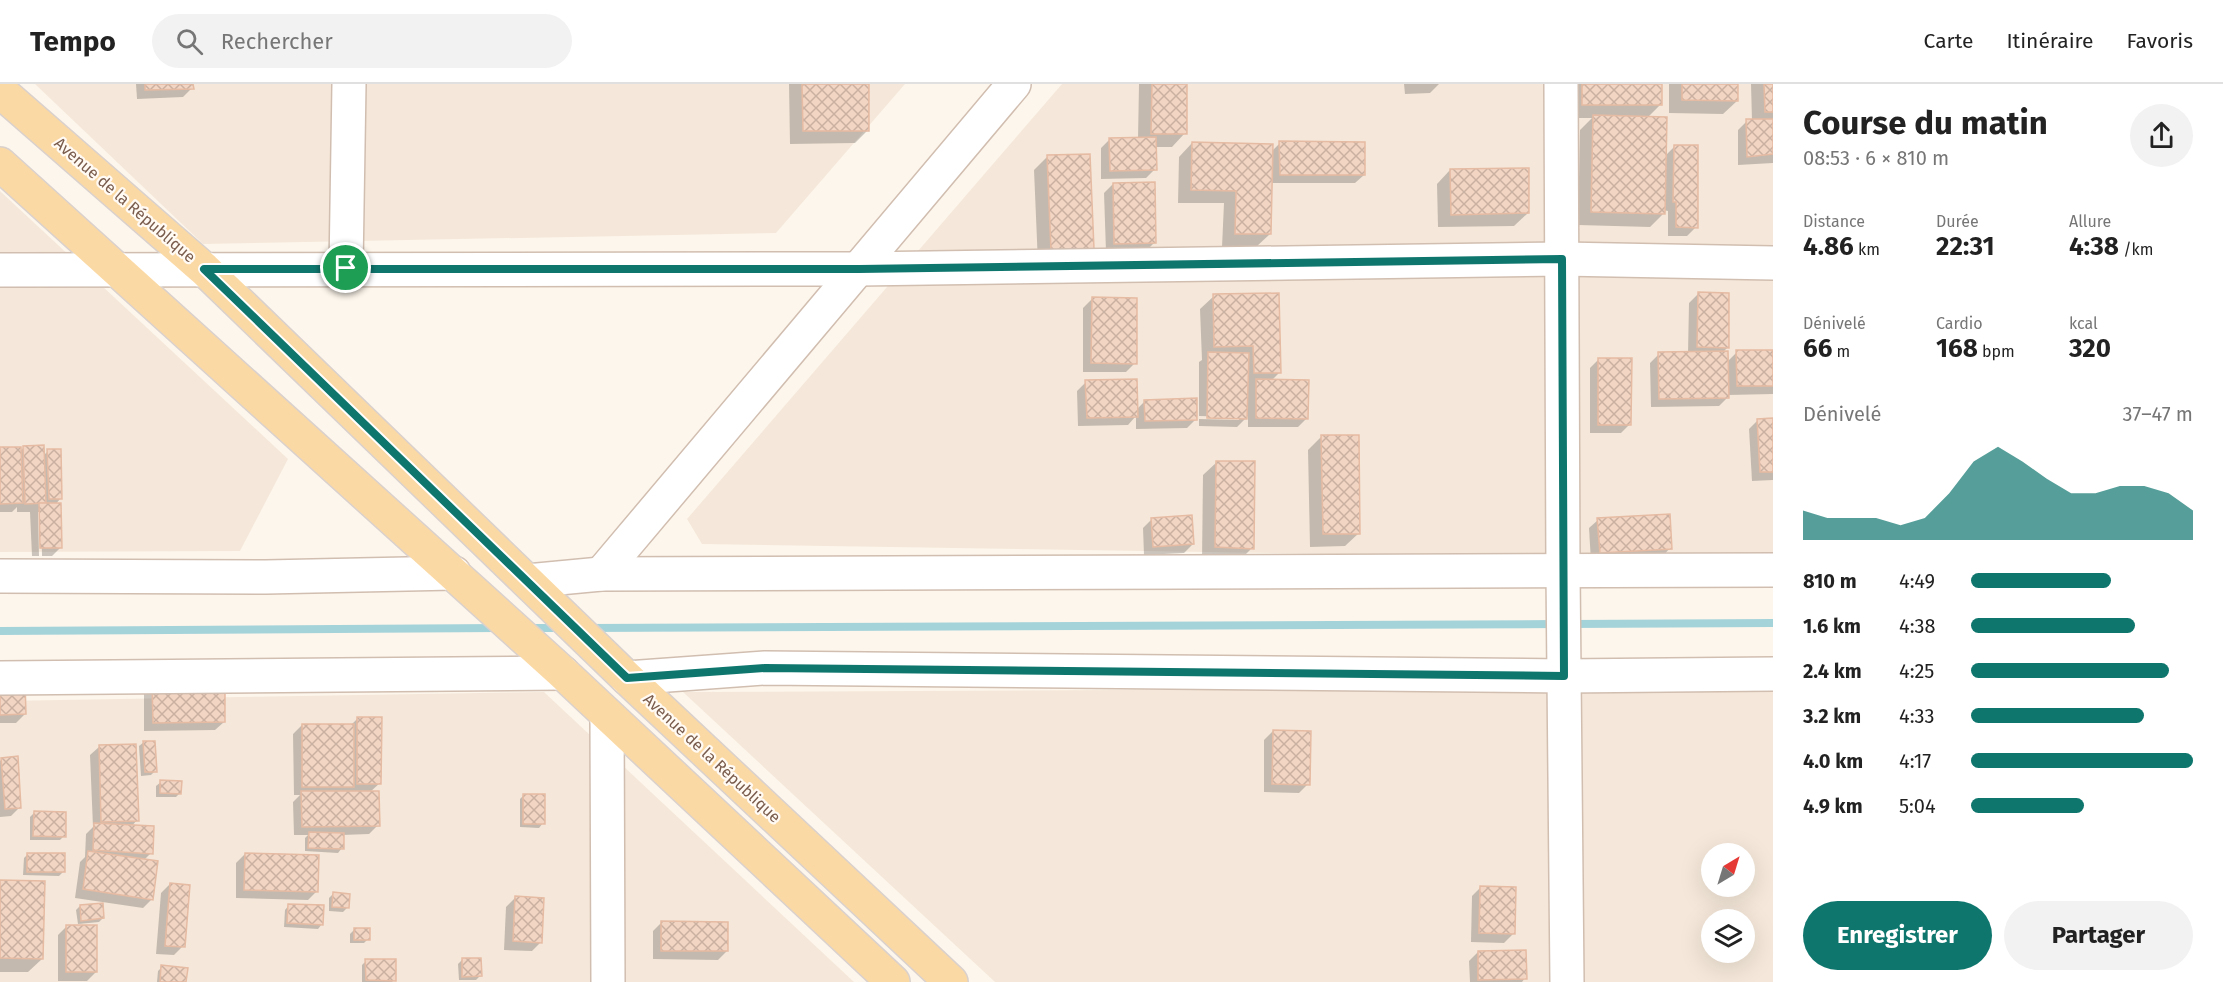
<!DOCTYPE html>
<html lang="fr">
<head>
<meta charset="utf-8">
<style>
  :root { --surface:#fff; --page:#f2f2f2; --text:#222; --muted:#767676; --line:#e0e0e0; --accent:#0f766e }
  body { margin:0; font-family:"Fira Sans",sans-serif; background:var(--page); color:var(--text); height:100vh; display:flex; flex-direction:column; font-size:22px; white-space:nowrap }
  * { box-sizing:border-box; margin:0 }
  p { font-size:20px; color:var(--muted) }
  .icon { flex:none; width:33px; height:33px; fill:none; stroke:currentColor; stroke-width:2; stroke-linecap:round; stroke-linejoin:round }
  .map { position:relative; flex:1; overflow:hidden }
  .details { display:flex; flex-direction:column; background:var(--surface); width:450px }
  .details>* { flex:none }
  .needle { width:39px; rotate:38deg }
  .buttons { position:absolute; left:1701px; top:759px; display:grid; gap:12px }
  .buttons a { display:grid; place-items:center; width:54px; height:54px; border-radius:50%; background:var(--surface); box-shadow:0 6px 24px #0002; font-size:30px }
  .pin { position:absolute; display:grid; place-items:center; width:51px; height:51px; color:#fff; margin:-26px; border:3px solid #fff; border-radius:50%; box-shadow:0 2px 6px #0007 }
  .round { display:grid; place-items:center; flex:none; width:63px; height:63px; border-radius:32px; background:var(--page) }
  .overview { display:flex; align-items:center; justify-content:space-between; height:102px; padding:0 30px }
  h1 { font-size:33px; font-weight:700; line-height:45px }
  .figures { display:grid; grid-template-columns:repeat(3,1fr); gap:9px; height:102px; padding:6px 30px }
  .figures div { display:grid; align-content:center }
  .figures b { font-size:26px; font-weight:700 }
  .figures small { font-size:16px; font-weight:400 }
  .figures p { font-size:16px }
  .chart { height:168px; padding:12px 30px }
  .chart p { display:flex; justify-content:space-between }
  .chart svg { width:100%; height:108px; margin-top:6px; fill:var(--accent); opacity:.7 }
  .action { display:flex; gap:12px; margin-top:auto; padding:12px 30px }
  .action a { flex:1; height:69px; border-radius:36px; background:var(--accent); color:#fff; font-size:24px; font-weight:700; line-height:69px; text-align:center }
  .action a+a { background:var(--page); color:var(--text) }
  ul { padding:0 30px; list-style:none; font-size:20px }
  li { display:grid; grid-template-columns:96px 72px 1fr; align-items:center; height:45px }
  li i { height:15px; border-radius:8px; background:var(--accent) }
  header { display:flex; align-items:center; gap:36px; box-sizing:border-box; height:84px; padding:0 30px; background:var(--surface); border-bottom:2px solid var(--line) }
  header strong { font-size:28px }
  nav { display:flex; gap:33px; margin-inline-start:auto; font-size:21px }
  .search { width:420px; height:54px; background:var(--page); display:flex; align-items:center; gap:15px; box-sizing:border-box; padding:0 21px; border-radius:33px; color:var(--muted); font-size:22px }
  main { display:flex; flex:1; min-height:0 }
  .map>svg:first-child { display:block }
  .residential { fill:#f5e8da; fill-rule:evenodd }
  .shadow { fill:#0003; fill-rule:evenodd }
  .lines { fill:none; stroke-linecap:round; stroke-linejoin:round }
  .stream { stroke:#a5d3da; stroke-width:8 }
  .building { fill:url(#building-cross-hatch); stroke:#e6bba3; stroke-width:1.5 }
  .minor-casing { stroke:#d1beb0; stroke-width:36 }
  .major-casing { stroke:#dad1cd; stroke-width:36 }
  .minor { stroke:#fff; stroke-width:33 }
  .major { stroke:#fbd9a5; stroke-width:33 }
  .route-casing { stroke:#fff; stroke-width:12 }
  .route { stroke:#0f766e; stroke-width:8 }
  .labels { text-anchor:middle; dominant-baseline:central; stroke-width:4.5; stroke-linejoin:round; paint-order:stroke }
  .street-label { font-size:16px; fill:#7a5c4d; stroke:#fffaf3 }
</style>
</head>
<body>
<header>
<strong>Tempo</strong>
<div class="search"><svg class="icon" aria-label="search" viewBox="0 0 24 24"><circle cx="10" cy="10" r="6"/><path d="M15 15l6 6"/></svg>Rechercher</div>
<nav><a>Carte</a><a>Itinéraire</a><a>Favoris</a></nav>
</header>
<main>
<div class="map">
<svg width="1773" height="898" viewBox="0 0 1773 898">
  <defs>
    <pattern id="building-cross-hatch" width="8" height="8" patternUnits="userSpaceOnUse" patternTransform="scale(1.5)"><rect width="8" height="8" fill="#f3d5c3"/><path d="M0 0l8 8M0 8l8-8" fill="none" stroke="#cab0a1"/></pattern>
  </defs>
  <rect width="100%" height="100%" fill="#fdf6ec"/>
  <g class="residential">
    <path d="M35 0H905L776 149 203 160Z"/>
    <path d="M1062 0H1773V472L1578 474 702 460 687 435Z"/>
    <path d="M0 107 288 375 240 467 0 468Z"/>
    <path d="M1773 603V898H995L683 608ZM1712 770H1744V802H1712ZM1712 836H1744V868H1712Z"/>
    <path d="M544 608 854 898H0V617Z"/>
  </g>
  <g class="shadow">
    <path d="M136 0H192V4L183 13 137 15Z"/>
    <path d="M789 0H867L868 46 855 59 790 60Z"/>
    <path d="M1139 0H1186L1185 49 1172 63H1154L1155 85 1146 94 1101 95V64L1110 55H1138Z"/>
    <path d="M1404 0H1439L1430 9 1405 10Z"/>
    <path d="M1569 0H1660V21L1647 34 1665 72 1674 63 1696 143 1687 152H1668V127L1663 126V130L1650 143 1578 141 1580 46 1592 34H1569Z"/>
    <path d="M1669 0H1737V17L1723 30 1669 29Z"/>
    <path d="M1751 0H1773V79L1738 81V46L1747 37H1752Z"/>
    <path d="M1192 59 1271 68 1280 59 1364 91 1355 99H1271L1270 150 1256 163H1222L1224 119H1178L1179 73Z"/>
    <path d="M1047 73 1093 165 1079 178 1038 180 1034 86Z"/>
    <path d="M1450 86 1528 129 1514 142 1438 143 1437 100Z"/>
    <path d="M1113 100 1155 158 1146 167 1106 168 1104 109Z"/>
    <path d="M1698 210 1727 264 1722 269 1727 278 1737 268 1773 267V310L1728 311V313L1719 322 1651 323 1650 279 1659 270 1688 269 1689 219Z"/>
    <path d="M1214 212 1279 289 1271 297 1307 334 1298 343H1248V332L1237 343 1199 342V278L1202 276 1200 225ZM1199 332 1239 333V336L1199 335Z"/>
    <path d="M1092 215 1135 279 1126 288H1083V224Z"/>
    <path d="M1599 275 1630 340 1621 349H1590V284Z"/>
    <path d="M1086 298 1136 326 1145 317 1196 335 1187 344 1136 345V332L1128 341 1078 342 1077 307Z"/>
    <path d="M1758 336H1773V396L1752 397 1749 345Z"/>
    <path d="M1321 353 1359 449 1345 462 1310 463 1308 366Z"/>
    <path d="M24 363 43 372 48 367 60 415 55 421 61 463 52 472H32L30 428H17V423L12 428H0V365L20 368ZM38 428H41L42 472H39Z"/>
    <path d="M1217 378 1252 464 1239 477 1202 476 1203 391Z"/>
    <path d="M1152 435 1193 460 1184 469 1144 471 1143 444Z"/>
    <path d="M1598 436 1670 464 1662 473 1591 478 1589 444Z"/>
    <path d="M0 600 25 630 16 639H0Z"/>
    <path d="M153 601 224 638 215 646 144 647V610Z"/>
    <path d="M358 634 380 699 370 708 378 741 369 750 342 751V764L338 769 305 767V754L308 751H294L293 718 300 711H294L293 650 302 641H351Z"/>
    <path d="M1273 647 1308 700 1299 709 1264 708V656Z"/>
    <path d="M144 658 155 687 151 691 141 692 139 662Z"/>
    <path d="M99 663 137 736 131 743 151 769 143 777 152 815 143 824 75 814 80 778 85 773 86 750 93 743 90 671Z"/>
    <path d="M2 675 20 723 11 732 0 733V677Z"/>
    <path d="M161 698 180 709 176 713H156V702Z"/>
    <path d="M524 711 543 739 539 744 520 743V715Z"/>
    <path d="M34 729 64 752 60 756H30V733Z"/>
    <path d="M28 770 64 787 59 792 23 791 24 774Z"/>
    <path d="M245 770 317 807 308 816 236 814V779Z"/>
    <path d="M0 798 42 875 28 888H0Z"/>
    <path d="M170 800 183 862 174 871 156 870 161 809Z"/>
    <path d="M1481 803 1513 850 1504 859 1471 858 1472 812Z"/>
    <path d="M333 810 347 824 343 828 329 827V814Z"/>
    <path d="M515 814 541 858 532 867 504 866 506 823Z"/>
    <path d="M289 821 322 840 318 845 284 843 285 826Z"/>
    <path d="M80 822 103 834 99 838 78 840 76 826Z"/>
    <path d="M662 838 727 867 718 876 653 875V847Z"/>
    <path d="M67 842 96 888 87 897H58V851Z"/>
    <path d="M354 846 368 855 364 859H350V850Z"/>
    <path d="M1478 868 1525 894 1522 898H1470L1469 877Z"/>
    <path d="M462 876 480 892 476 896H459L458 880Z"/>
    <path d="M366 877 394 896 392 898H362V881Z"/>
    <path d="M162 883 185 898H157L158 887Z"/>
  </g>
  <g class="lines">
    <g class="stream">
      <path d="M1569 540 1773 539"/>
      <path d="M528 544H561"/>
      <path d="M588 544 1557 540"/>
      <path d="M0 547 501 544"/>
    </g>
  </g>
  <g class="building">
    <path d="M145 0H193L194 5 145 6Z"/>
    <path d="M802 0H869V47H803Z"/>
    <path d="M1152 0H1187V50H1151Z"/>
    <rect x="1582" y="0" width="80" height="21"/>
    <path d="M1682 0H1738V17L1682 16Z"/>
    <path d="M1764 0H1773V28H1765Z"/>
    <path d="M1593 31 1667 33 1665 130 1591 128Z"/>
    <path d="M1746 35H1773V70L1747 73Z"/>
    <path d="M1156 53 1157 86 1110 87 1109 54Z"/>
    <path d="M1279 57 1365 58V91H1280Z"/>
    <path d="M1192 58 1273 60 1271 150H1235L1236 107 1191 106Z"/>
    <path d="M1674 61H1698V144L1676 143V118H1673Z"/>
    <path d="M1090 70 1094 165 1051 167 1047 71Z"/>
    <path d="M1529 84V129L1451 131 1450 85Z"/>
    <path d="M1155 98 1156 159 1114 160 1113 99Z"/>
    <path d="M1698 208 1729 209V264L1697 263Z"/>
    <path d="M1279 209 1281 289H1254L1253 262 1214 263 1213 210Z"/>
    <path d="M1092 213 1137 214V280L1091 279Z"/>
    <path d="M1736 266H1773V302H1737Z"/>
    <path d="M1728 267 1729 314 1659 315 1658 268Z"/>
    <path d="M1208 268 1249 269 1247 335 1207 334Z"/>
    <path d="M1598 274H1632L1631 341H1598Z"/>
    <path d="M1137 295 1138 333 1087 334 1085 296Z"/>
    <path d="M1256 295 1309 296 1308 335 1256 334Z"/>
    <path d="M1197 314V336L1145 337 1144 316Z"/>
    <path d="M1773 334V388H1760L1757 335Z"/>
    <path d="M1321 351H1359L1360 450H1323Z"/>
    <path d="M44 361 46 419 25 420 23 362Z"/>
    <path d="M0 363H21L23 419 0 420Z"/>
    <path d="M47 365H61L62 415H49Z"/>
    <path d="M1216 377H1255L1254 465 1215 463Z"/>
    <path d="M39 419H61L62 464H40Z"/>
    <path d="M1670 430 1672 465 1600 469 1597 434Z"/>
    <path d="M1192 431 1194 460 1153 463 1151 434Z"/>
    <path d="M25 598 26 630 0 631V599Z"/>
    <path d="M225 599V638L153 639 152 600Z"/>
    <path d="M357 633H382L381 700H357Z"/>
    <rect x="302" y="640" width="52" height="63"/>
    <path d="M1273 646 1311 647 1310 701 1272 700Z"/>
    <path d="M143 657H155L157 688H145Z"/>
    <path d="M136 660 139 737 101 738 99 661Z"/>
    <path d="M18 672 21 724 5 725 1 674Z"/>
    <path d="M160 696 182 697 181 710 160 709Z"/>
    <path d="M301 707H379L380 742 302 743Z"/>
    <rect x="523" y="710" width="22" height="30"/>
    <path d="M34 727 66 728V753L33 752Z"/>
    <path d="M94 739 154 742 153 770 93 766Z"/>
    <path d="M309 748 344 749V765L308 764Z"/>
    <path d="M88 767 158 777 153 816 83 805Z"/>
    <rect x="27" y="769" width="38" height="19"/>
    <path d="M245 769 319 771 318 808 244 806Z"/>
    <path d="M0 796 45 797 43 875 0 874Z"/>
    <path d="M170 799 190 801 185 863 165 862Z"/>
    <path d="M1480 802 1516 803 1515 850 1479 849Z"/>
    <path d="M333 808 350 810 349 824 332 823Z"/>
    <path d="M515 812 544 814 542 859 513 857Z"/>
    <path d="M103 819 104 834 81 837 80 821Z"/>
    <path d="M288 820 324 821 323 841 287 839Z"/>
    <path d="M661 837 728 838V867H661Z"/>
    <rect x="66" y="841" width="31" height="47"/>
    <rect x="354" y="844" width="16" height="12"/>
    <path d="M1526 866 1527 895 1478 896V867Z"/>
    <path d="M462 874H481L482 892 462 893Z"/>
    <path d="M365 875H396V897L366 896Z"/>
    <path d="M161 881 188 884 186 898H160Z"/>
  </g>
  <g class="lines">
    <defs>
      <g id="minor">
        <path d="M1561 0 1563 488 1567 898"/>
        <path d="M346 184 349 0"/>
        <path d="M0 186 859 185 1562 175 1773 179"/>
        <path d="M601 490 1014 0"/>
        <path d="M0 492 266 493 454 489"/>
        <path d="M527 497 601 490 1773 486"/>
        <path d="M0 594 563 589"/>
        <path d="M627 594 765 584 1564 592 1773 590"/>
        <path d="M607 631 608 898"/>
      </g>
      <g id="major">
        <path d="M0 7 204 185 627 594 951 898"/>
        <path d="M0 80 563 589 893 898"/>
      </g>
    </defs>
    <use href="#minor" class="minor-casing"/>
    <use href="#major" class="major-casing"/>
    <use href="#minor" class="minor"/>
    <use href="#major" class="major"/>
  </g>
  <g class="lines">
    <defs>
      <path id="route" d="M1562 175 1564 592 765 584 627 594 204 185H859Z"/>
    </defs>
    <use href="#route" class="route-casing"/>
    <use href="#route" class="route"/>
  </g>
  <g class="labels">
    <g class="street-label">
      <text transform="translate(125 116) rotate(41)">Avenue de la République</text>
      <text transform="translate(712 674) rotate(43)">Avenue de la République</text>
    </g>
  </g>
</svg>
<div class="buttons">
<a><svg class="needle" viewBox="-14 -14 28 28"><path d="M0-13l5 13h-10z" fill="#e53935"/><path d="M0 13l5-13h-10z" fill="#767676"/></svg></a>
<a><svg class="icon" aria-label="layers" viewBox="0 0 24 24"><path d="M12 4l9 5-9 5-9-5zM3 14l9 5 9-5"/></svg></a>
</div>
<div class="pin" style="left:346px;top:184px;background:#1e9e55"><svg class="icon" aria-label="arrive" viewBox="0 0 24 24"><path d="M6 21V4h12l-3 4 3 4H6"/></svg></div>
</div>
<section class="details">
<div class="overview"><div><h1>Course du matin</h1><p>08:53 · 6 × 810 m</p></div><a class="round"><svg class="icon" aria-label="share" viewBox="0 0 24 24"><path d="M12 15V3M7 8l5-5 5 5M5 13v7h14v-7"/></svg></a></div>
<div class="figures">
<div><p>Distance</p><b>4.86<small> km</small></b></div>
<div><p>Durée</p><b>22:31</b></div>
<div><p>Allure</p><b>4:38<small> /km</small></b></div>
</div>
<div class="figures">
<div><p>Dénivelé</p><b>66<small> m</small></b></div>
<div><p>Cardio</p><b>168<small> bpm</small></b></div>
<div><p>kcal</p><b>320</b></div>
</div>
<div class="chart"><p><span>Dénivelé</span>37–47 m</p>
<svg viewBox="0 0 160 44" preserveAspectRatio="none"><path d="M0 44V32L10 35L20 35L30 35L40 38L50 35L60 25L70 12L80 6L90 12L100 19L110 25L120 25L130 22L140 22L150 25L160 32V44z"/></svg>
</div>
<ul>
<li><b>810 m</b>4:49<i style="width:63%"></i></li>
<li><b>1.6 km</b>4:38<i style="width:74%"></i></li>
<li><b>2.4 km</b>4:25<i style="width:89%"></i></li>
<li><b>3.2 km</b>4:33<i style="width:78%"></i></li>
<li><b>4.0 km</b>4:17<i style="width:100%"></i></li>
<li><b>4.9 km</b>5:04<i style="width:51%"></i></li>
</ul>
<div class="action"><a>Enregistrer</a><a>Partager</a></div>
</section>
</main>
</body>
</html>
